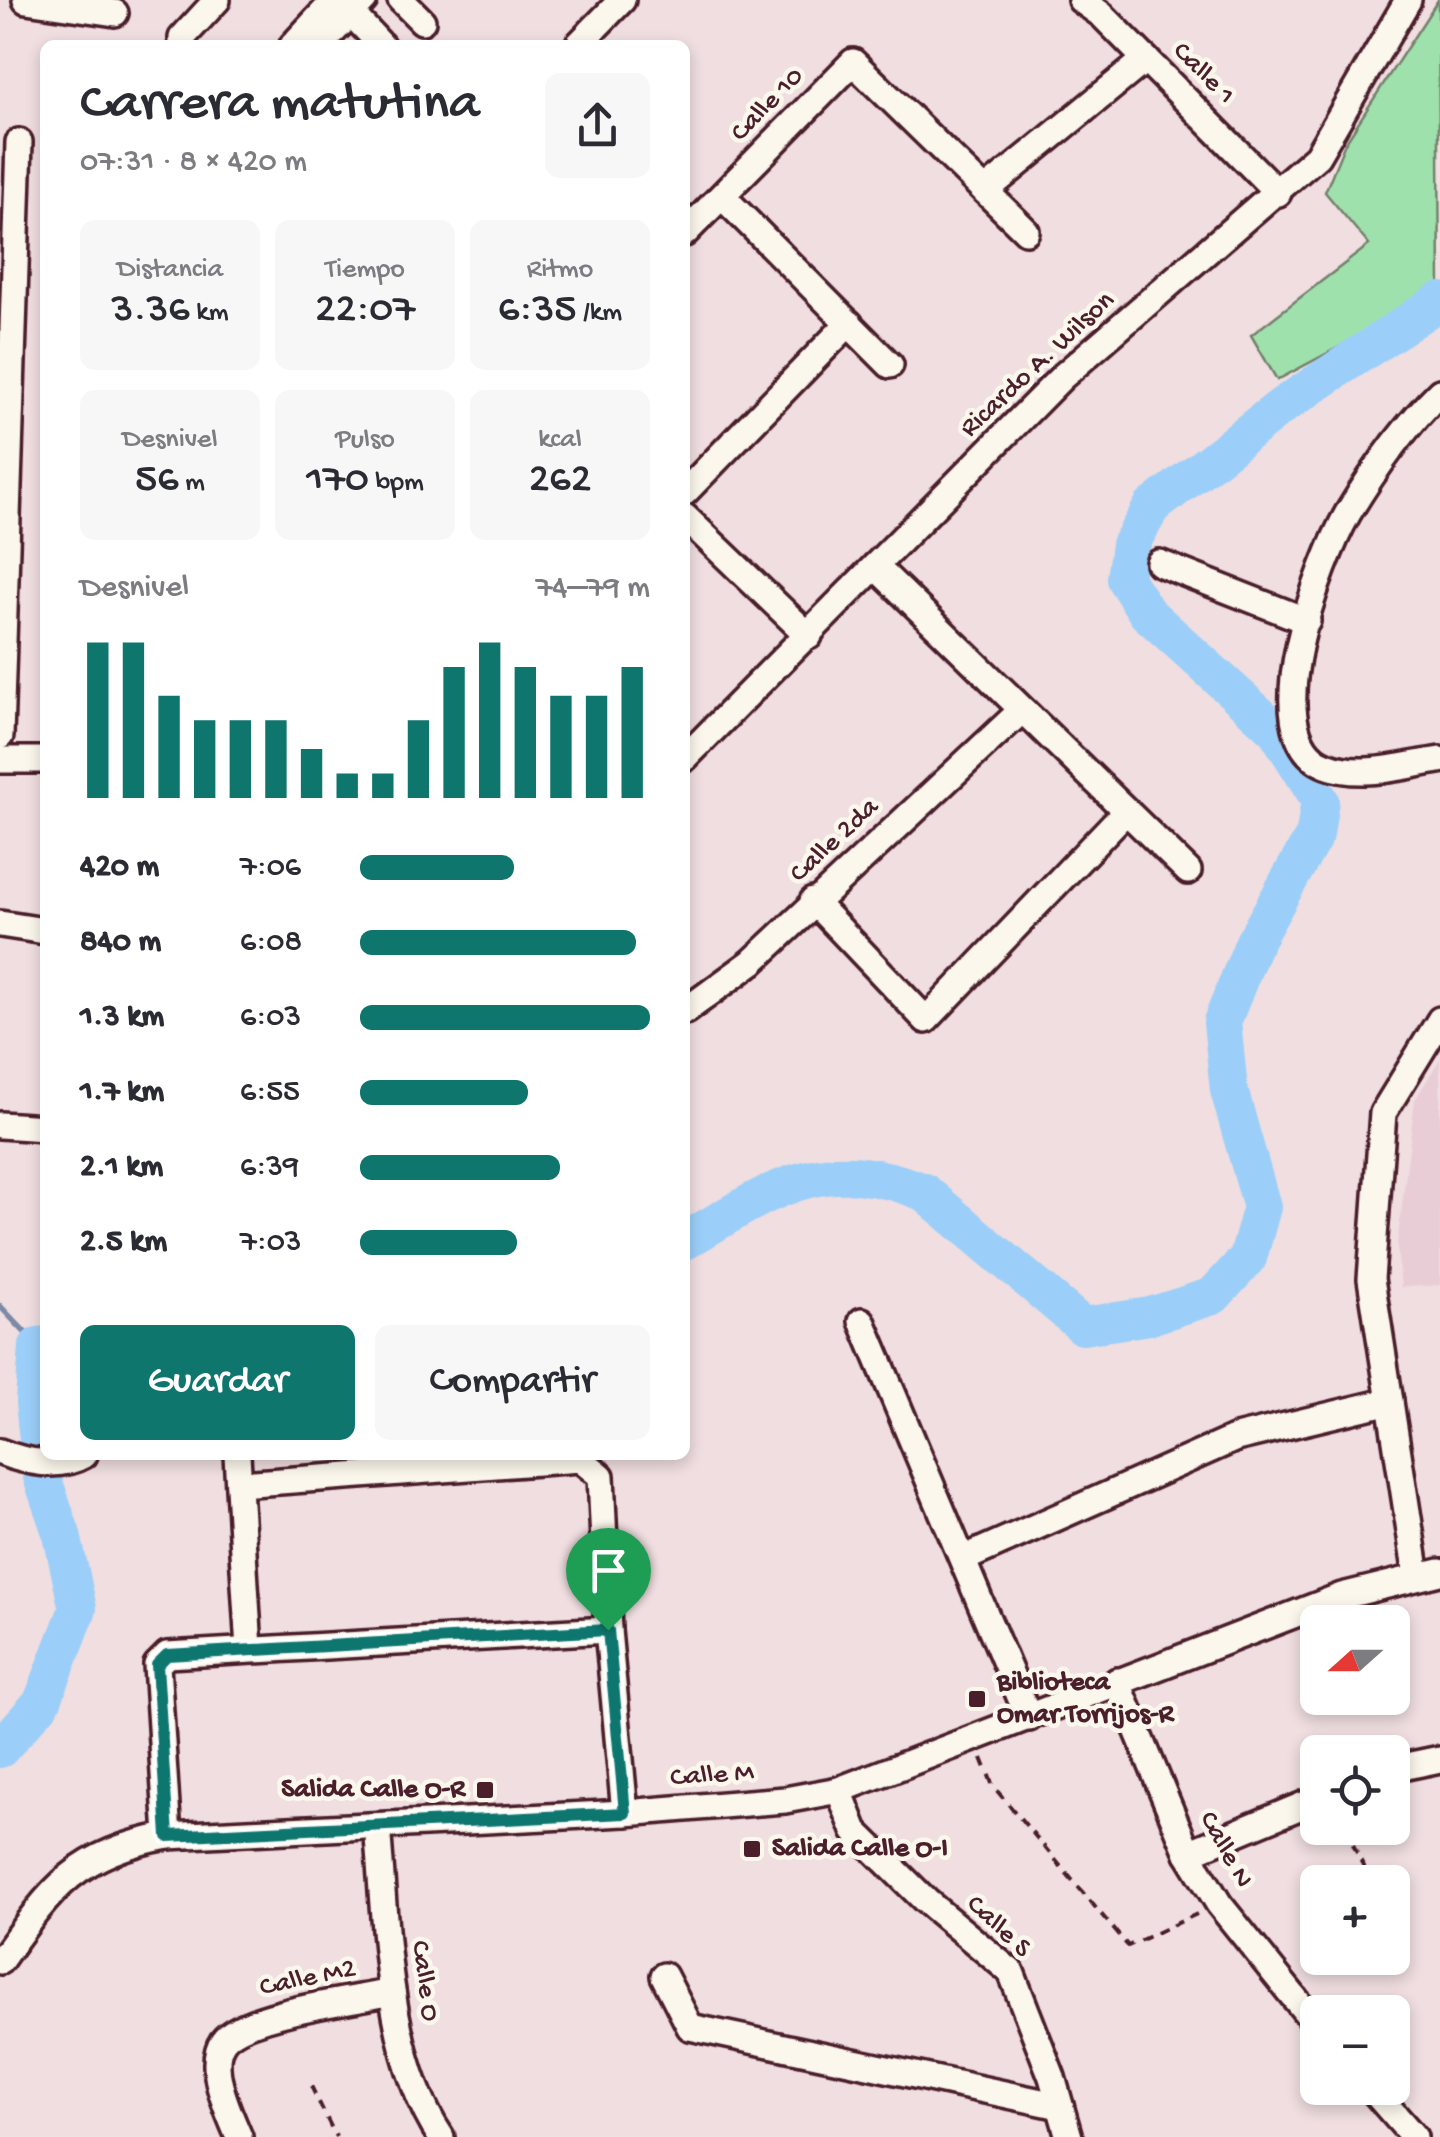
<!DOCTYPE html>
<html lang="es">
<head>
<meta charset="utf-8">
<style>
  :root { --surface:#fff; --page:#f7f7f7; --text:#2b2b33; --muted:#7c7c81; --accent:#0f766e }
  body { margin:0; font-family:"Gochi Hand",sans-serif; background:var(--page); color:var(--text); height:100vh; display:flex; flex-direction:column; font-size:38px; white-space:nowrap }
  * { box-sizing:border-box; margin:0 }
  p { font-size:32px; color:var(--muted) }
  .icon { flex:none; width:55px; height:55px; fill:none; stroke:currentColor; stroke-width:2; stroke-linecap:round; stroke-linejoin:round }
  .map { position:relative; flex:1; overflow:hidden }
  .sheet { position:absolute; left:40px; top:40px; width:650px; height:1420px; display:flex; flex-direction:column; background:var(--surface); border-radius:15px; box-shadow:0 5px 15px #0003 }
  .sheet>* { flex:none }
  .needle { width:65px; rotate:249deg }
  .buttons { position:absolute; left:1300px; top:1605px; display:grid; gap:20px }
  .buttons a { display:grid; place-items:center; width:110px; height:110px; border-radius:15px; background:var(--surface); box-shadow:0 5px 15px #0003; font-size:50px }
  .pin { position:absolute; display:grid; place-items:center; width:85px; height:85px; color:#fff; margin:-102px -42px; border-radius:50% 50% 50% 0; rotate:-45deg; box-shadow:0 0 10px #0007 }
  .pin .icon { rotate:45deg }
  .round { display:grid; place-items:center; flex:none; width:105px; height:105px; border-radius:15px; background:var(--page) }
  .summary { display:flex; align-items:center; justify-content:space-between; height:170px; padding:0 40px }
  h1 { font-size:55px; font-weight:600; line-height:75px }
  .stats { display:grid; grid-template-columns:repeat(3,1fr); gap:15px; height:170px; padding:10px 40px }
  .stats div { display:grid; align-content:center; border-radius:15px; background:var(--page); text-align:center }
  .stats b { font-size:42px; font-weight:600 }
  .stats small { font-size:28px; font-weight:400 }
  .stats p { font-size:28px }
  .chart { height:280px; padding:20px 40px }
  .chart p { display:flex; justify-content:space-between }
  .chart svg { width:100%; height:180px; margin-top:10px; stroke:var(--accent); stroke-width:6 }
  .button { display:flex; gap:20px; margin-top:auto; padding:20px 40px }
  .button a { flex:1; height:115px; border-radius:15px; background:var(--accent); color:#fff; font-size:40px; font-weight:600; line-height:115px; text-align:center }
  .button a+a { background:var(--page); color:var(--text) }
  ul { padding:0 40px; list-style:none; font-size:32px }
  li { display:grid; grid-template-columns:160px 120px 1fr; align-items:center; height:75px }
  li i { height:25px; border-radius:12px; background:var(--accent) }
  .map>svg:first-child { display:block }
  .built { fill:#e8cdd7 }
  .green { fill:#9fe1ac; stroke:#74806c; stroke-width:2.5 }
  .lines { fill:none; stroke-linecap:round; stroke-linejoin:round }
  .stream { stroke:#7b89a7; stroke-width:6 }
  .river { stroke:#9bcff9; stroke-width:38 }
  .minor-casing { stroke:#4a1f2b; stroke-width:32 }
  .path { stroke:#4a1f2b; stroke-width:4; stroke-dasharray:10 8; stroke-linecap:butt }
  .minor { stroke:#fbf7ec; stroke-width:25 }
  .route-casing { stroke:#fff; stroke-width:20 }
  .route { stroke:#0f766e; stroke-width:12 }
  .poi-dot { fill:#4a1f2b; stroke:#fbf7ec; stroke-width:4 }
  .labels { text-anchor:middle; dominant-baseline:central; stroke-width:9; stroke-linejoin:round; paint-order:stroke }
  .street-label { font-size:28px; fill:#4a1f2b; stroke:#fbf7ec }
  .poi-label { font-size:28px; font-weight:bold; fill:#4a1f2b; stroke:#fbf7ec; text-anchor:start }
</style>
</head>
<body>
<div class="map">
<svg width="1440" height="2137" viewBox="0 0 1440 2137">
  <rect width="100%" height="100%" fill="#f0dee0"/>
  <filter id="ink" filterUnits="userSpaceOnUse"><feTurbulence type="fractalNoise" baseFrequency=".01" numOctaves="2"/><feDisplacementMap in="SourceGraphic" scale="20" xChannelSelector="R" yChannelSelector="G"/><feConvolveMatrix kernelMatrix="1 2 1 2 8 2 1 2 1" color-interpolation-filters="sRGB"/></filter>
  <g filter="url(#ink)">
    <path class="built" d="M1440 1059V1285L1401 1287 1397 1246 1415 1100Z"/>
    <path class="green" d="M1438 0 1440 293 1277 380 1251 335 1369 245 1325 192 1345 143Z"/>
    <g class="lines">
      <path class="stream" d="M0 1306 38 1346"/>
      <g class="river">
        <path d="M685 1241C771 1190 821 1151 924 1192L1083 1326 1150 1316 1213 1296 1248 1258 1262 1207 1229 1090 1222 1022 1254 942 1315 834 1320 800 1276 730 1147 613 1125 579 1130 545 1152 507 1282 406 1440 301"/>
        <path d="M0 1749 42 1702 78 1609 62 1535 42 1477 34 1402 38 1346 45 1345"/>
      </g>
      <defs>
        <g id="minor">
          <path d="M26 0 115 13"/>
          <path d="M401 0 422 21"/>
          <path d="M1081 0 1102 15 1278 193"/>
          <path d="M351 13 381 45"/>
          <path d="M182 45V38L217 0"/>
          <path d="M293 45 335 0"/>
          <path d="M320 45 364 0"/>
          <path d="M578 45 622 0"/>
          <path d="M985 191 1146 59"/>
          <path d="M722 196 890 365"/>
          <path d="M685 233 853 62 1026 231"/>
          <path d="M1440 392C1404 427 1374 470 1348 513 1321 560 1252 737 1326 765 1361 779 1405 765 1440 760"/>
          <path d="M685 492 849 323"/>
          <path d="M685 517 809 636"/>
          <path d="M1159 563 1307 621"/>
          <path d="M875 566 1188 871"/>
          <path d="M0 736 19 142"/>
          <path d="M685 758 1062 377 1317 156 1408 0"/>
          <path d="M0 760H45"/>
          <path d="M813 901 926 1020 1126 811"/>
          <path d="M0 924 45 931"/>
          <path d="M685 1011 752 962 1022 710"/>
          <path d="M0 1125 45 1128"/>
          <path d="M862 1321 1029 1718"/>
          <path d="M0 1452C25 1462 60 1469 84 1455"/>
          <path d="M237 1455 249 1649"/>
          <path d="M239 1484 580 1459 601 1476 608 1630 625 1813"/>
          <path d="M963 1559 1236 1438 1390 1401"/>
          <path d="M1417 1576 1371 1279 1383 1113 1440 1020"/>
          <path d="M1117 1681 1188 1853 1219 1904 1318 2027"/>
          <path d="M1392 1769 1440 1759"/>
          <path d="M839 1790 855 1831 926 1901 1011 1972 1052 2077 1069 2137"/>
          <path d="M377 1826C386 1923 385 2054 441 2137"/>
          <path d="M168 1836 157 1665 167 1655 608 1630"/>
          <path d="M1188 1853 1318 1799"/>
          <path d="M0 1961C52 1888 75 1853 168 1836L625 1813 785 1800 839 1790 1342 1596 1440 1572"/>
          <path d="M664 1976 690 2027 1060 2106"/>
          <path d="M1371 2088 1414 2137"/>
          <path d="M239 2137C229 2113 206 2066 223 2041 243 2013 356 2000 392 1992"/>
        </g>
      </defs>
      <use href="#minor" class="minor-casing"/>
      <g class="path">
        <path d="M982 1758 993 1786 1128 1946 1197 1914"/>
        <path d="M1345 1828 1371 1882"/>
        <path d="M311 2086 336 2137"/>
      </g>
      <use href="#minor" class="minor"/>
    </g>
  </g>
  <g class="lines" filter="url(#ink)">
    <defs>
      <path id="route" d="M608 1630 625 1813 168 1836 157 1665 167 1655Z"/>
    </defs>
    <use href="#route" class="route-casing"/>
    <use href="#route" class="route"/>
  </g>
  <g class="poi-dot">
    <rect x="967" y="1689" width="20" height="20" rx="5"/>
    <rect x="475" y="1780" width="20" height="20" rx="5"/>
    <rect x="742" y="1839" width="20" height="20" rx="5"/>
  </g>
  <g class="labels">
    <g class="street-label">
      <text transform="translate(1203 74) rotate(45)">Calle 1</text>
      <text transform="translate(768 105) rotate(-46)">Calle 10</text>
      <text transform="translate(1038 365) rotate(-43)">Ricardo A. Wilson</text>
      <text transform="translate(835 841) rotate(-43)">Calle 2da</text>
      <text transform="translate(712 1776) rotate(-4)">Calle M</text>
      <text transform="translate(1225 1850) rotate(61)">Calle N</text>
      <text transform="translate(998 1927) rotate(43)">Calle S</text>
      <text transform="translate(308 1979) rotate(-12)">Calle M2</text>
      <text transform="translate(424 1981) rotate(82)">Calle O</text>
    </g>
    <g class="poi-label">
      <text x="997" y="1683">Biblioteca<tspan x="997" dy="32">Omar Torrijos-R</tspan></text>
      <text x="465" y="1790" text-anchor="end">Salida Calle O-R</text>
      <text x="772" y="1849">Salida Calle O-I</text>
    </g>
  </g>
</svg>
<div class="buttons">
<a><svg class="needle" viewBox="-14 -14 28 28"><path d="M0-13l5 13h-10z" fill="#e53935"/><path d="M0 13l5-13h-10z" fill="#7c7c81"/></svg></a>
<a><svg class="icon" aria-label="locate" viewBox="0 0 24 24"><circle cx="12" cy="12" r="6"/><path d="M12 2v4M12 18v4M2 12h4M18 12h4"/></svg></a>
<a>+</a>
<a>−</a>
</div>
<div class="pin" style="left:608px;top:1630px;background:#1e9e55"><svg class="icon" aria-label="arrive" viewBox="0 0 24 24"><path d="M6 21V4h12l-3 4 3 4H6"/></svg></div>
<section class="sheet">
<div class="summary"><div><h1>Carrera matutina</h1><p>07:31 · 8 × 420 m</p></div><a class="round"><svg class="icon" aria-label="share" viewBox="0 0 24 24"><path d="M12 15V3M7 8l5-5 5 5M5 13v7h14v-7"/></svg></a></div>
<div class="stats">
<div><p>Distancia</p><b>3.36<small> km</small></b></div>
<div><p>Tiempo</p><b>22:07</b></div>
<div><p>Ritmo</p><b>6:35<small> /km</small></b></div>
</div>
<div class="stats">
<div><p>Desnivel</p><b>56<small> m</small></b></div>
<div><p>Pulso</p><b>170<small> bpm</small></b></div>
<div><p>kcal</p><b>262</b></div>
</div>
<div class="chart"><p><span>Desnivel</span>74–79 m</p>
<svg viewBox="0 0 160 44" preserveAspectRatio="none"><path d="M5 44V6M15 44V6M25 44V19M35 44V25M45 44V25M55 44V25M65 44V32M75 44V38M85 44V38M95 44V25M105 44V12M115 44V6M125 44V12M135 44V19M145 44V19M155 44V12"/></svg>
</div>
<ul>
<li><b>420 m</b>7:06<i style="width:53%"></i></li>
<li><b>840 m</b>6:08<i style="width:95%"></i></li>
<li><b>1.3 km</b>6:03<i style="width:100%"></i></li>
<li><b>1.7 km</b>6:55<i style="width:58%"></i></li>
<li><b>2.1 km</b>6:39<i style="width:69%"></i></li>
<li><b>2.5 km</b>7:03<i style="width:54%"></i></li>
</ul>
<div class="button"><a>Guardar</a><a>Compartir</a></div>
</section>
</div>
</body>
</html>
